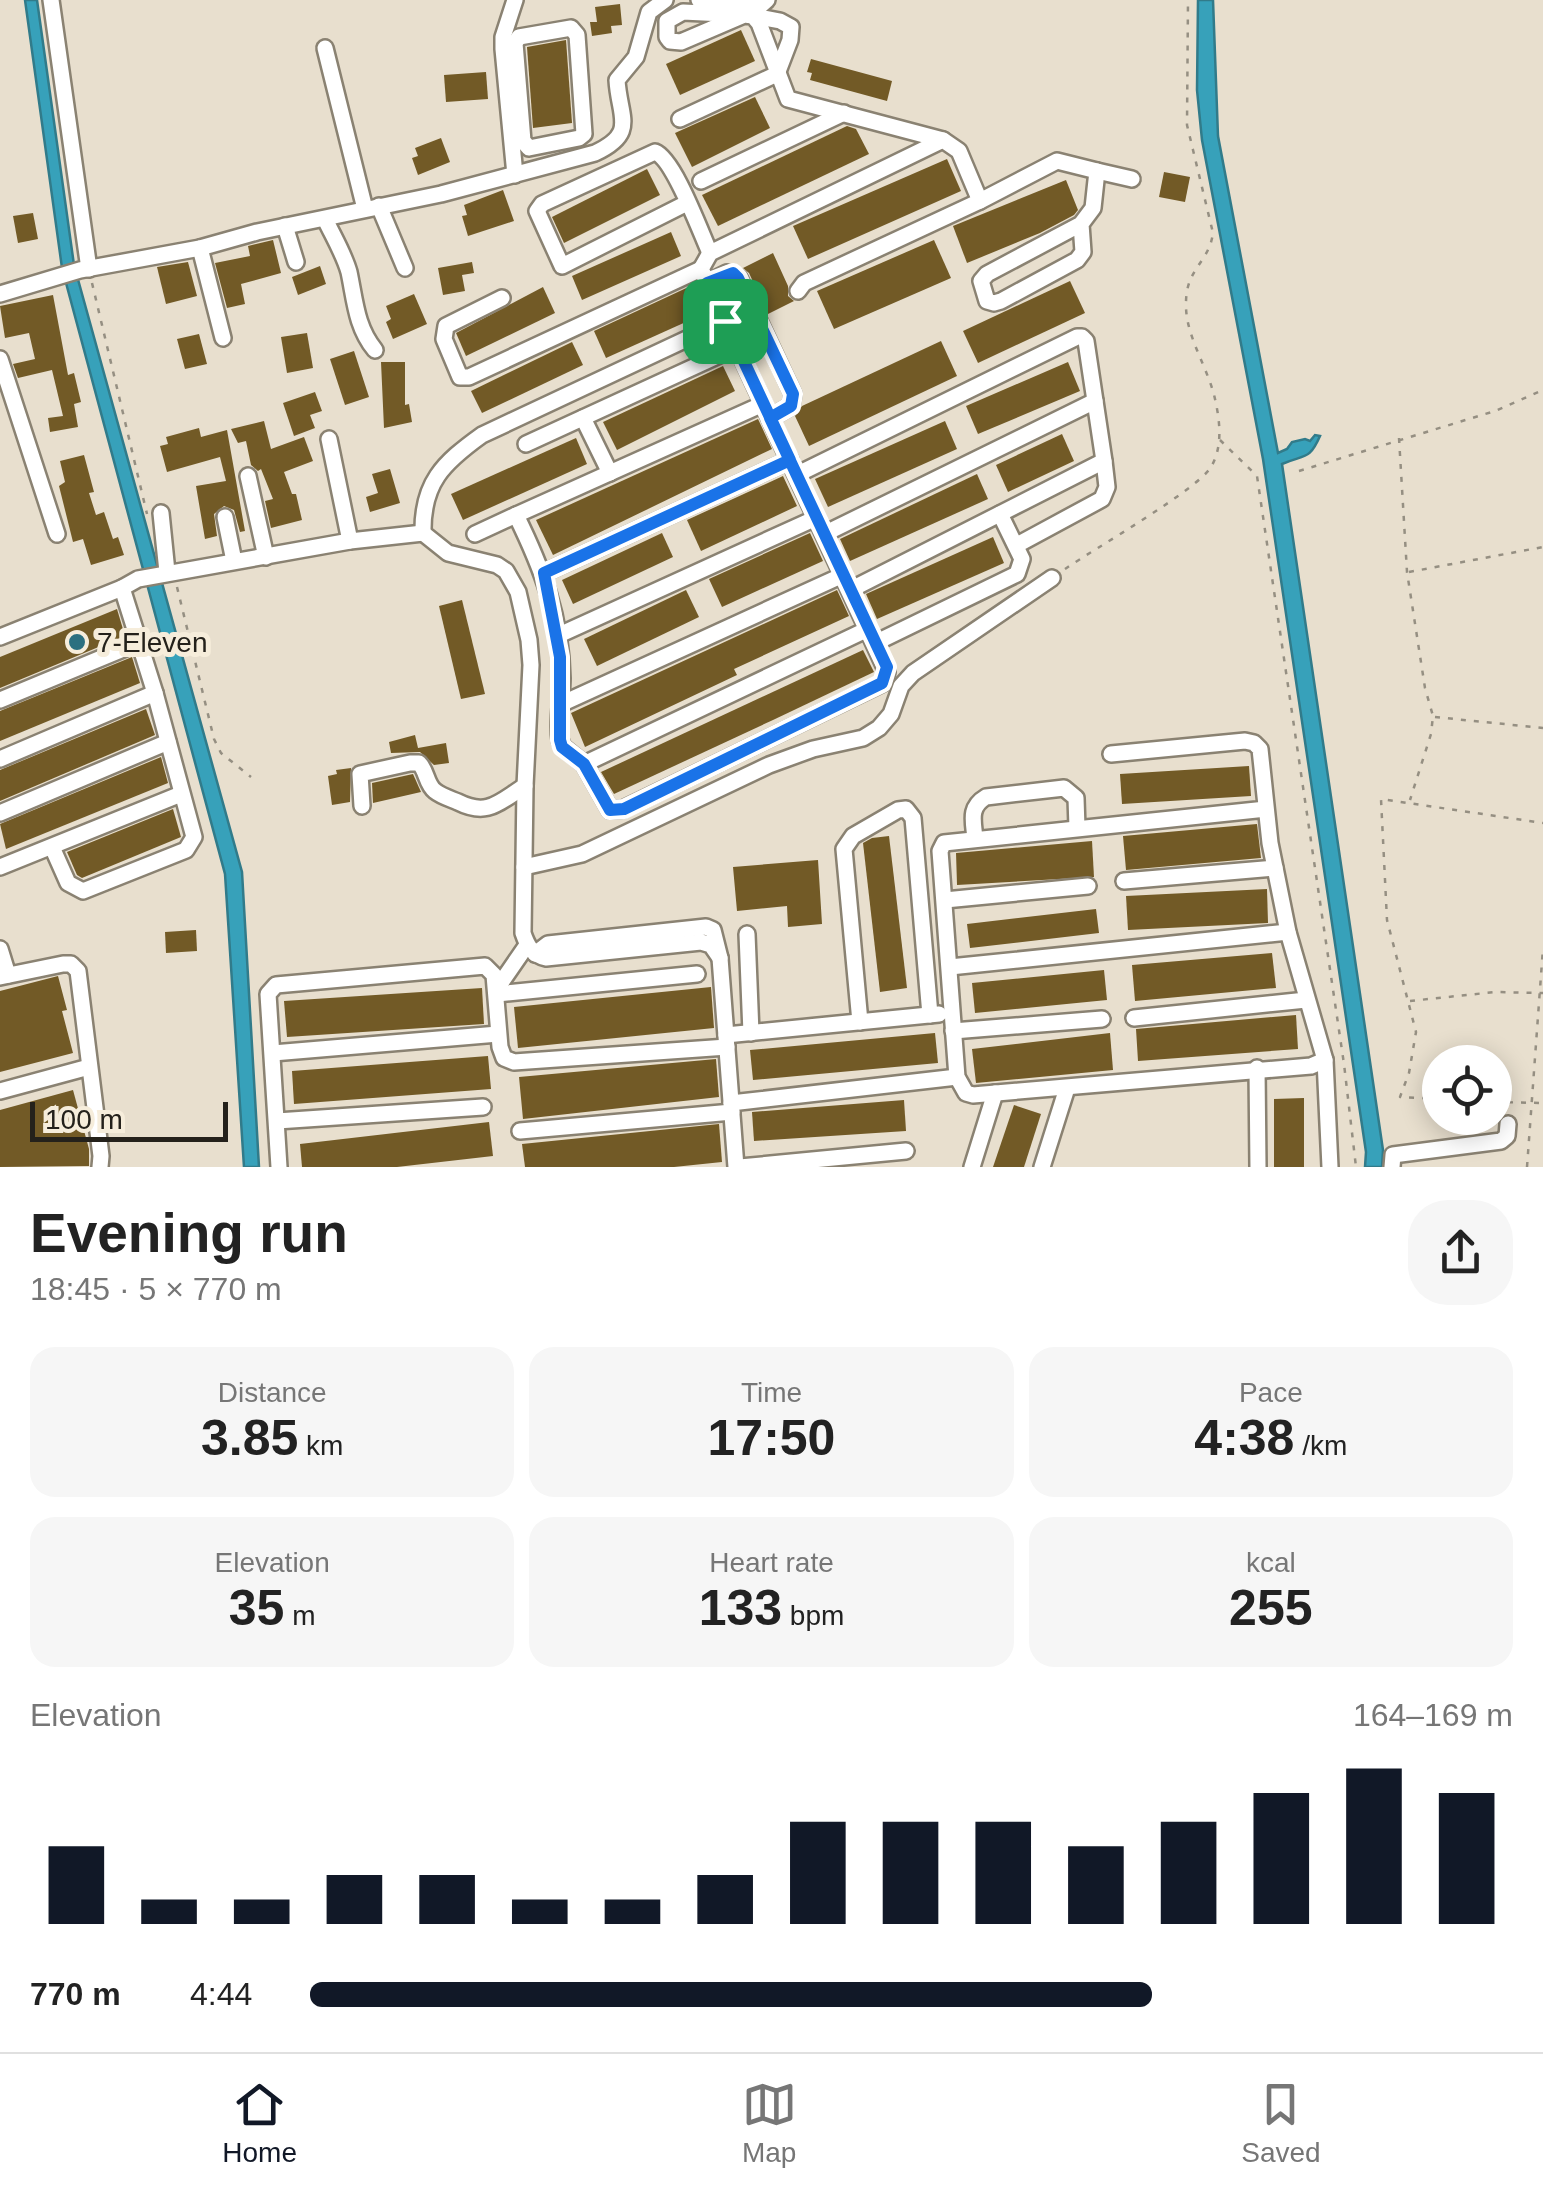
<!DOCTYPE html>
<html lang="en">
<head>
<meta charset="utf-8">
<style>
  :root { --surface:#fff; --page:#f6f6f6; --text:#222; --muted:#767676; --line:#e0e0e0; --accent:#111827 }
  body { margin:0; font-family:Helvetica,sans-serif; background:var(--page); color:var(--text); height:100vh; display:flex; flex-direction:column; font-size:38px; white-space:nowrap }
  * { box-sizing:border-box; margin:0 }
  p { font-size:32px; color:var(--muted) }
  .icon { flex:none; width:55px; height:55px; fill:none; stroke:currentColor; stroke-width:2; stroke-linecap:round; stroke-linejoin:round }
  .map { position:relative; height:1167px; overflow:hidden }
  .side { display:flex; flex-direction:column; background:var(--surface); flex:1 }
  .side>* { flex:none }
  .fabs { position:absolute; left:1422px; top:1045px; display:grid; gap:20px }
  .fabs a { display:grid; place-items:center; width:90px; height:90px; border-radius:50%; background:var(--surface); box-shadow:0 5px 25px #0003; font-size:50px }
  .scale { position:absolute; left:30px; bottom:25px; width:198px; box-sizing:border-box; padding-left:10px; border:5px solid #24211b; border-top:0; font-size:28px; line-height:35px; white-space:nowrap; color:#24211b; -webkit-text-stroke:8px #f6eddb; paint-order:stroke }
  .pin { position:absolute; display:grid; place-items:center; width:85px; height:85px; color:#fff; margin:-42px; border-radius:20px; box-shadow:0 5px 15px #0006 }
  .round { display:grid; place-items:center; flex:none; width:105px; height:105px; border-radius:40px; background:var(--page) }
  .summary { display:flex; align-items:center; justify-content:space-between; height:170px; padding:0 30px }
  h1 { font-size:55px; font-weight:600; line-height:75px }
  .figures { display:grid; grid-template-columns:repeat(3,1fr); gap:15px; height:170px; padding:10px 30px }
  .figures div { display:grid; align-content:center; border-radius:25px; background:var(--page); text-align:center }
  .figures b { font-size:50px; font-weight:600 }
  .figures small { font-size:28px; font-weight:400 }
  .figures p { font-size:28px }
  .chart { height:280px; padding:20px 30px }
  .chart p { display:flex; justify-content:space-between }
  .chart svg { width:100%; height:180px; margin-top:10px; stroke:var(--accent); stroke-width:6 }
  ul { padding:0 30px; list-style:none; font-size:32px }
  li { display:grid; grid-template-columns:160px 120px 1fr; align-items:center; height:75px }
  li i { height:25px; border-radius:12px; background:var(--accent) }
  .dock { display:flex; justify-content:space-around; align-items:center; height:140px; border-top:2px solid var(--line); background:var(--surface); font-size:28px; color:var(--muted) }
  .dock a { display:grid; justify-items:center; gap:5px }
  .dock .current { color:var(--accent) }
  .map>svg:first-child { display:block }
  .water { fill:#37a1ba; stroke:#317b8a; stroke-width:2.5 }
  .building { fill:#725a26 }
  .lines { fill:none; stroke-linecap:round; stroke-linejoin:round }
  .minor-casing { stroke:#8a8272; stroke-width:20 }
  .path { stroke:#958f82; stroke-width:2.5; stroke-dasharray:5 8; stroke-linecap:butt }
  .minor { stroke:#fff; stroke-width:15 }
  .route-casing { stroke:#fff; stroke-width:20 }
  .route { stroke:#1a73e8; stroke-width:12 }
  .poi-dot { fill:#2c7080; stroke:#f6eddb; stroke-width:4 }
  .labels { text-anchor:middle; dominant-baseline:central; stroke-width:10; stroke-linejoin:round; paint-order:stroke }
  .poi-label { font-size:28px; fill:#24211b; stroke:#f6eddb; text-anchor:start }
</style>
</head>
<body>
<div class="map">
<svg width="1543" height="1167" viewBox="0 0 1543 1167">
  <rect width="100%" height="100%" fill="#e8dfce"/>
  <g class="water">
    <path d="M25 0H37L74 265 242 872 259 1167H244L225 874 62 268Z"/>
    <path d="M1198 0H1213L1218 136 1278 453 1287 449 1292 442 1305 439 1310 441 1315 435 1320 436C1309 461 1305 454 1282 464L1383 1150 1382 1167H1365L1366 1152 1263 459 1202 140 1197 90Z"/>
  </g>
  <g class="building">
    <path d="M620 4 622 25 611 26 612 33 592 36 590 22H597L595 7Z"/>
    <path d="M741 30 755 61 680 95 666 64Z"/>
    <path d="M566 40 572 123 533 128 527 47Z"/>
    <path d="M811 59 892 81 887 101 810 80 812 73 807 72Z"/>
    <path d="M486 72 488 99 446 102 444 75Z"/>
    <path d="M755 97 770 128 692 167 675 133Z"/>
    <path d="M847 126 856 129 869 154 718 226 702 195Z"/>
    <path d="M441 138 450 162 418 175 412 158 418 156 415 148Z"/>
    <path d="M947 159 961 191 808 259 793 226Z"/>
    <path d="M647 169 660 195 564 243 552 217Z"/>
    <path d="M1164 172 1190 177 1185 202 1159 197Z"/>
    <path d="M1066 180 1078 210 1074 215 1040 233 967 263 953 226Z"/>
    <path d="M503 190 514 221 468 236 462 216 467 215 464 205Z"/>
    <path d="M33 213 38 239 18 243 13 216Z"/>
    <path d="M671 232 681 256 582 300 572 276Z"/>
    <path d="M273 240 281 273 241 284 245 304 227 308 215 263 250 256 248 246Z"/>
    <path d="M934 240 951 278 834 329 817 291Z"/>
    <path d="M773 253 788 286V296L794 301 768 314 749 273 743 268Z"/>
    <path d="M188 262 197 296 166 304 157 267Z"/>
    <path d="M472 262 474 273 462 275 465 291 443 295 438 268Z"/>
    <path d="M320 266 326 284 298 295 292 277Z"/>
    <path d="M1070 281 1085 313 978 363 963 331Z"/>
    <path d="M695 284 708 312 606 358 594 331Z"/>
    <path d="M543 287 555 313 466 356 456 333Z"/>
    <path d="M414 294 427 324 393 339 386 322 391 319 386 306Z"/>
    <path d="M53 295 68 375 74 373 81 402 74 404 78 427 50 432 48 418 63 416 52 370 18 378 13 364 35 359 29 333 5 338 0 306Z"/>
    <path d="M307 333 313 368 287 373 281 337Z"/>
    <path d="M199 334 207 364 185 369 177 339Z"/>
    <path d="M941 341 957 376 809 446 795 416 802 406Z"/>
    <path d="M572 342 583 365 482 413 471 391Z"/>
    <path d="M354 351 369 397 345 405 330 359Z"/>
    <path d="M381 362H405V405L409 404 412 422 384 428Z"/>
    <path d="M1068 362 1080 391 978 434 966 406Z"/>
    <path d="M723 366 735 391 617 450 603 422Z"/>
    <path d="M315 392 322 411 310 415 315 428 294 436 283 403Z"/>
    <path d="M758 419 772 449 553 555 536 520Z"/>
    <path d="M264 421 271 449 304 437 313 461 284 472 292 494H296L302 520 271 528 265 501 273 499 261 469 258 471 251 465 246 441 238 443 231 429Z"/>
    <path d="M945 421 957 449 828 507 815 479Z"/>
    <path d="M199 428 201 437 227 430 245 531 240 532 234 510 224 506 214 514 217 536 205 539 196 486 226 481 220 457 167 472 160 446 168 444 166 437Z"/>
    <path d="M1062 434 1074 461 1008 492 996 465Z"/>
    <path d="M576 438 587 464 463 520 451 494Z"/>
    <path d="M84 455 94 492 89 493 96 515 104 512 113 539 118 537 124 555 91 565 83 539 73 542 59 486 65 482 60 461Z"/>
    <path d="M390 469 400 503 370 512 366 497 378 493 372 474Z"/>
    <path d="M977 474 988 499 850 561 840 539Z"/>
    <path d="M783 476 797 506 701 551 687 520Z"/>
    <path d="M662 533 673 557 573 604 562 580Z"/>
    <path d="M810 533 823 561 722 607 709 579Z"/>
    <path d="M993 537 1004 563 877 619 866 594Z"/>
    <path d="M686 590 699 617 597 666 584 639Z"/>
    <path d="M837 590 849 616 734 669 737 675 585 747 571 713Z"/>
    <path d="M462 600 485 694 461 699 439 606Z"/>
    <path d="M117 609 125 636 0 688V657Z"/>
    <path d="M863 650 874 672 773 720 614 794 601 772Z"/>
    <path d="M132 657 140 683 0 741V711Z"/>
    <path d="M146 709 155 735 0 801V770Z"/>
    <path d="M415 735 418 748 446 743 449 763 434 765 420 752 391 753 389 742Z"/>
    <path d="M161 757 168 783 6 849 0 824Z"/>
    <path d="M1249 766 1251 796 1122 804 1120 774Z"/>
    <path d="M351 768 350 802 332 805 328 776 337 774 336 770Z"/>
    <path d="M413 774 421 792 373 803 372 783Z"/>
    <path d="M173 809 181 837 82 878 77 875 67 852Z"/>
    <path d="M1257 824 1261 858 1126 870 1123 836Z"/>
    <path d="M889 836 907 988 880 992 863 843 872 838Z"/>
    <path d="M1092 841 1094 877 957 885 956 853Z"/>
    <path d="M818 860 822 924 788 927 787 906 737 911 733 867Z"/>
    <path d="M1267 889 1268 923 1128 930 1126 896Z"/>
    <path d="M1096 909 1099 933 970 948 967 924Z"/>
    <path d="M196 930 197 951 166 953 165 932Z"/>
    <path d="M1272 953 1276 988 1135 1001 1132 965Z"/>
    <path d="M1104 970 1107 1000 975 1013 972 983Z"/>
    <path d="M58 976 67 1010 62 1011 73 1053 0 1072V991Z"/>
    <path d="M711 987 714 1028 518 1048 514 1007Z"/>
    <path d="M482 988 484 1024 287 1037 284 1001Z"/>
    <path d="M1296 1015 1298 1049 1138 1061 1136 1029Z"/>
    <path d="M935 1033 938 1063 753 1080 750 1050Z"/>
    <path d="M1110 1033 1113 1070 976 1083 972 1049Z"/>
    <path d="M488 1056 491 1089 294 1104 292 1071Z"/>
    <path d="M716 1059 719 1097 523 1119 519 1077Z"/>
    <path d="M73 1090 89 1149V1166L0 1167V1110Z"/>
    <path d="M1304 1098V1167H1274V1099Z"/>
    <path d="M904 1100 906 1131 754 1141 752 1112Z"/>
    <path d="M1014 1105 1041 1114 1024 1167H993Z"/>
    <path d="M489 1122 493 1156 397 1167H302L300 1144Z"/>
    <path d="M719 1124 722 1162 674 1167H525L522 1144Z"/>
  </g>
  <g class="lines">
    <defs>
      <g id="minor">
        <path d="M51 0 89 269"/>
        <path d="M699 0 758 8 767 0"/>
        <path d="M744 15 681 42 670 41 667 37V21L683 12 744 15 753 16 759 23 788 99 943 140"/>
        <path d="M571 28 577 35 584 134 579 138 529 148 523 141 515 43 519 37Z"/>
        <path d="M325 48 365 209"/>
        <path d="M680 119 777 74 790 40 791 27 780 21 753 16"/>
        <path d="M1097 171 1132 179"/>
        <path d="M515 175 503 49V37L515 0"/>
        <path d="M701 181 844 113"/>
        <path d="M687 203 562 266 537 211 542 204 655 152C674 159 700 231 710 253"/>
        <path d="M379 206 405 268"/>
        <path d="M325 219C333 236 344 254 349 272 355 300 356 327 375 350"/>
        <path d="M285 226 296 262"/>
        <path d="M200 248 223 338"/>
        <path d="M707 283 727 273 739 278 793 394 791 406 770 418"/>
        <path d="M798 291 804 283 980 201 1057 161 1097 171 1093 208 1081 224 987 274 981 281 987 301 994 303 1001 301 1077 260 1083 252 1081 224"/>
        <path d="M0 294 80 270 200 248 257 232 441 194 595 153C638 133 619 117 617 80L636 57 649 12 665 0"/>
        <path d="M502 298 446 326 444 339 460 377H469L701 269"/>
        <path d="M0 359 57 534"/>
        <path d="M763 404 516 515C542 568 561 617 562 678 562 698 557 720 560 740L563 747 584 764 610 810 623 809 883 683 887 672 701 269 710 253 943 140 959 151 980 201"/>
        <path d="M583 418 610 473"/>
        <path d="M329 439 350 541"/>
        <path d="M526 444 737 347"/>
        <path d="M798 474 1077 337H1082L1086 341 1104 461 850 590"/>
        <path d="M248 476 266 557"/>
        <path d="M161 513 167 572"/>
        <path d="M225 517 234 561"/>
        <path d="M423 533 448 553 497 565 506 571 518 592 529 640 531 665 525 786 523 933C527 945 532 955 546 958L701 942 711 945 720 958"/>
        <path d="M423 533C422 483 443 463 482 435L725 321"/>
        <path d="M475 534 516 515"/>
        <path d="M824 534 1095 401"/>
        <path d="M1017 545 1102 499 1107 487 1104 461"/>
        <path d="M544 573 790 460"/>
        <path d="M559 635 816 518"/>
        <path d="M0 637 122 588 138 579 350 541 423 533"/>
        <path d="M875 643 1017 574 1022 559 1000 514"/>
        <path d="M0 700 140 642"/>
        <path d="M561 704 843 575"/>
        <path d="M1111 754 1245 741 1254 743 1260 749 1270 843 1288 932 1325 1060 1311 1066 973 1095 966 1093 957 1077 940 851 944 843 1266 809"/>
        <path d="M0 759 155 693"/>
        <path d="M584 764 868 629"/>
        <path d="M362 806 360 774 410 763H419C427 771 426 784 435 791 441 796 451 799 458 802 488 817 499 802 525 786"/>
        <path d="M0 813 168 742"/>
        <path d="M975 838C973 820 969 807 986 797L1064 788 1076 798 1077 828"/>
        <path d="M52 847 68 883 83 891 186 850 194 837 155 693 122 588"/>
        <path d="M0 867 181 794"/>
        <path d="M524 867 582 854 769 765 813 749 863 738 879 728 891 714 901 686 913 673 1052 578"/>
        <path d="M1124 881 1275 868"/>
        <path d="M945 900 1088 886"/>
        <path d="M747 934 751 1033"/>
        <path d="M0 949 8 975"/>
        <path d="M535 954 548 944 706 927 713 930 720 958 736 1167"/>
        <path d="M950 967 1288 932"/>
        <path d="M0 977 63 964H71L78 971 101 1156 100 1167"/>
        <path d="M496 990 527 945"/>
        <path d="M497 994 697 974"/>
        <path d="M1134 1018 1306 1000"/>
        <path d="M860 1022 844 849 853 836 898 810 906 809 913 818 930 1015"/>
        <path d="M953 1031 1102 1019"/>
        <path d="M726 1035 939 1014"/>
        <path d="M273 1053 498 1034"/>
        <path d="M1325 1060 1330 1167"/>
        <path d="M1257 1068 1258 1167"/>
        <path d="M0 1091 89 1067"/>
        <path d="M731 1103 957 1077"/>
        <path d="M277 1121 483 1107"/>
        <path d="M520 1131 732 1112"/>
        <path d="M279 1167 268 994 276 985 485 966 494 975 500 1047 504 1058 514 1062 727 1047"/>
        <path d="M740 1167 906 1151"/>
        <path d="M972 1167 995 1093"/>
        <path d="M1042 1167 1067 1088"/>
        <path d="M1392 1167 1393 1155 1501 1141 1507 1136 1508 1124"/>
      </g>
    </defs>
    <use href="#minor" class="minor-casing"/>
    <g class="path">
      <path d="M92 283 147 514"/>
      <path d="M1399 438 1407 572 1425 688 1433 716 1431 734 1410 800"/>
      <path d="M1220 440 1257 476 1344 1064 1356 1167"/>
      <path d="M1299 471 1495 411 1543 390"/>
      <path d="M1065 569C1094 549 1197 490 1211 467 1223 447 1220 421 1215 399 1208 367 1185 336 1186 303 1186 268 1209 263 1213 233L1187 125 1188 0"/>
      <path d="M1409 572 1543 547"/>
      <path d="M177 587 214 739 221 753 251 777"/>
      <path d="M1435 717 1543 728"/>
      <path d="M1410 1001 1495 992 1543 993"/>
      <path d="M1440 1099 1400 1097 1409 1073 1416 1032 1387 920 1381 799 1543 823"/>
      <path d="M1495 1102 1543 1103"/>
      <path d="M1527 1167 1543 948"/>
    </g>
    <use href="#minor" class="minor"/>
  </g>
  <g class="lines">
    <defs>
      <path id="route" d="M725 321 790 460 544 573 560 657V740L562 747 584 764 610 810 624 809 882 683 887 667 770 418 791 406 793 394 738 278 733 273 707 283 725 321"/>
    </defs>
    <use href="#route" class="route-casing"/>
    <use href="#route" class="route"/>
  </g>
  <circle class="poi-dot" cx="77" cy="642" r="10"/>
  <g class="labels">
    <g class="poi-label">
      <text x="97" y="642">7-Eleven</text>
    </g>
  </g>
</svg>
<div class="fabs">
<a><svg class="icon" aria-label="locate" viewBox="0 0 24 24"><circle cx="12" cy="12" r="6"/><path d="M12 2v4M12 18v4M2 12h4M18 12h4"/></svg></a>
</div>
<div class="scale">100 m</div>
<div class="pin" style="left:725px;top:321px;background:#1e9e55"><svg class="icon" aria-label="arrive" viewBox="0 0 24 24"><path d="M6 21V4h12l-3 4 3 4H6"/></svg></div>
</div>
<section class="side">
<div class="summary"><div><h1>Evening run</h1><p>18:45 · 5 × 770 m</p></div><a class="round"><svg class="icon" aria-label="share" viewBox="0 0 24 24"><path d="M12 15V3M7 8l5-5 5 5M5 13v7h14v-7"/></svg></a></div>
<div class="figures">
<div><p>Distance</p><b>3.85<small> km</small></b></div>
<div><p>Time</p><b>17:50</b></div>
<div><p>Pace</p><b>4:38<small> /km</small></b></div>
</div>
<div class="figures">
<div><p>Elevation</p><b>35<small> m</small></b></div>
<div><p>Heart rate</p><b>133<small> bpm</small></b></div>
<div><p>kcal</p><b>255</b></div>
</div>
<div class="chart"><p><span>Elevation</span>164–169 m</p>
<svg viewBox="0 0 160 44" preserveAspectRatio="none"><path d="M5 44V25M15 44V38M25 44V38M35 44V32M45 44V32M55 44V38M65 44V38M75 44V32M85 44V19M95 44V19M105 44V19M115 44V25M125 44V19M135 44V12M145 44V6M155 44V12"/></svg>
</div>
<ul>
<li><b>770 m</b>4:44<i style="width:70%"></i></li>
</ul>
</section>
<nav class="dock">
<a class="current"><svg class="icon" aria-label="home" viewBox="0 0 24 24"><path d="M3 11l9-7 9 7M6 9v11h12V9"/></svg>Home</a>
<a><svg class="icon" aria-label="map" viewBox="0 0 24 24"><path d="M3 6l6-2 6 2 6-2v14l-6 2-6-2-6 2zM9 4v14M15 6v14"/></svg>Map</a>
<a><svg class="icon" aria-label="saved" viewBox="0 0 24 24"><path d="M7 4h10v16l-5-4-5 4z"/></svg>Saved</a>
</nav>
</body>
</html>
